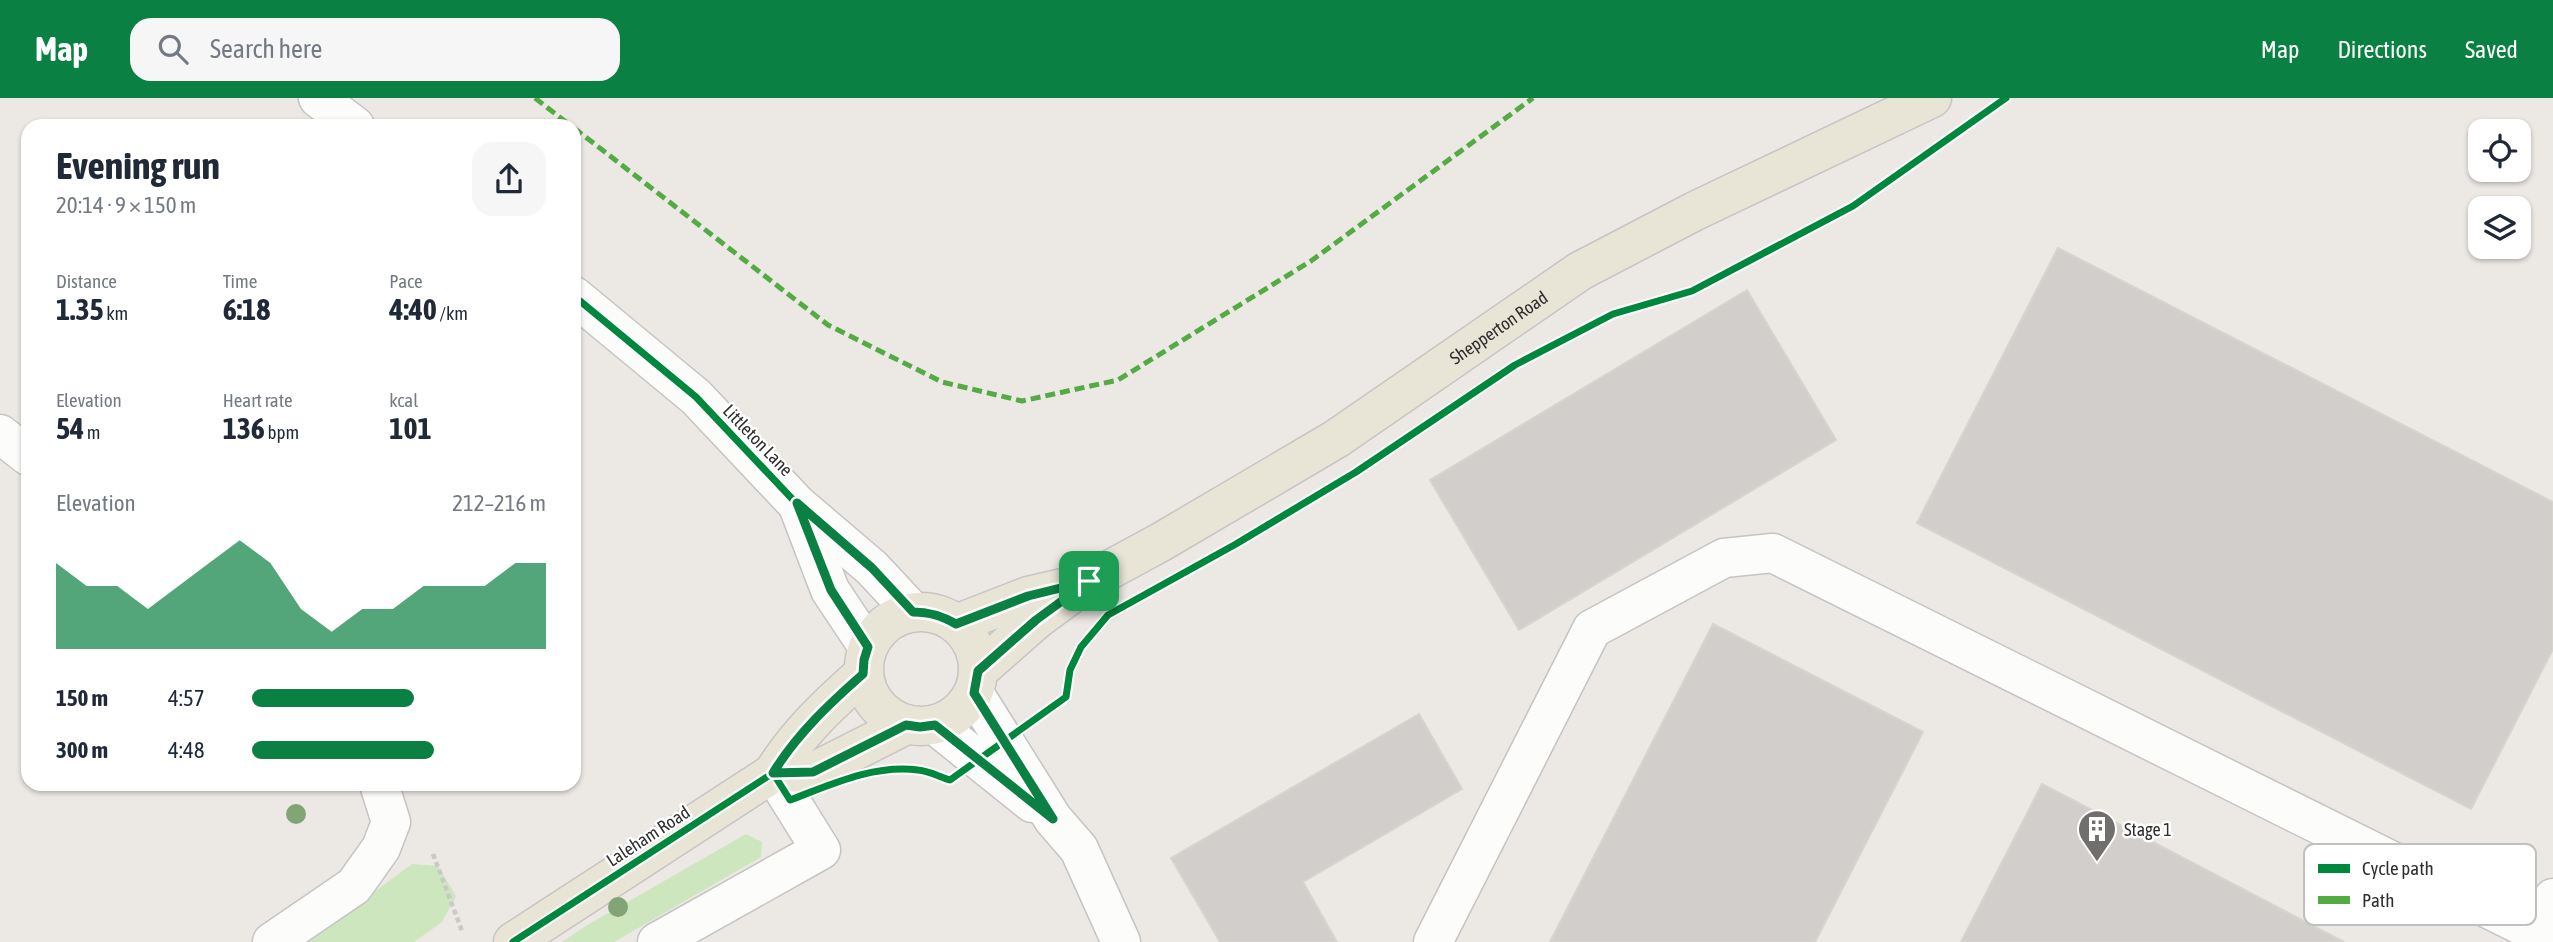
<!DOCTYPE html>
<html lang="en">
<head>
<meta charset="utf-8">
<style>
  :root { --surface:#fff; --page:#f6f6f7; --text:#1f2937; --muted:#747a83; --accent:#0b8043 }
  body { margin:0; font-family:"Asap Condensed",sans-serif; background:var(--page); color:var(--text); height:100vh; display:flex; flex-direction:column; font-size:26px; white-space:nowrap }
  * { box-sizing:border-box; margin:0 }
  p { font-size:23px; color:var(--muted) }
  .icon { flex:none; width:38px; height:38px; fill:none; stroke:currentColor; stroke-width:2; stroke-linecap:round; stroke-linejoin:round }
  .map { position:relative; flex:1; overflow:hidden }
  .sheet { position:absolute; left:21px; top:21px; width:560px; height:672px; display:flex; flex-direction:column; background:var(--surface); border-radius:21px; box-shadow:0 2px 5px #0004 }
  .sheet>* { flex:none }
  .fabs { position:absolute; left:2468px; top:21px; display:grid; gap:14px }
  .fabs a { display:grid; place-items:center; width:63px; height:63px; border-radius:14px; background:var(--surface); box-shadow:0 2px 5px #0004; font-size:35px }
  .pin { position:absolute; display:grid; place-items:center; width:60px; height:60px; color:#fff; margin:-30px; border-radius:14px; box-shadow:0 4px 10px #0006 }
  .round { display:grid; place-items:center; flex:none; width:74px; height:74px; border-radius:21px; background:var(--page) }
  .head { display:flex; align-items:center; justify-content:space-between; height:119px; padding:0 35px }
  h1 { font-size:38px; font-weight:700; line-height:52px }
  .stats { display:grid; grid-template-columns:repeat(3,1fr); gap:10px; height:119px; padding:7px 35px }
  .stats div { display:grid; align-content:center }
  .stats b { font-size:30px; font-weight:700 }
  .stats small { font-size:19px; font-weight:400 }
  .stats p { font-size:19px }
  .chart { height:196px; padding:14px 35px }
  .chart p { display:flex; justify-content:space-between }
  .chart svg { width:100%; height:126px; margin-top:7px; fill:var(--accent); opacity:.7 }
  ul { padding:0 35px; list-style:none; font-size:23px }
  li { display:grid; grid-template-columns:112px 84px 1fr; align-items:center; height:52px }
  li i { height:18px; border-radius:9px; background:var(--accent) }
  header { display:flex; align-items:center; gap:42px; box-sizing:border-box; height:98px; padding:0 35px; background:var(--accent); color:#fff }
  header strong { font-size:33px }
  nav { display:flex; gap:38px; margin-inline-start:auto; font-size:24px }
  .search { width:490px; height:63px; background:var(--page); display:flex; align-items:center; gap:18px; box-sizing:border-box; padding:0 24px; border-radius:21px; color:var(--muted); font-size:26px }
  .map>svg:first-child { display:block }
  .green { fill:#cee6be }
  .building { fill:#d1cecb; stroke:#d7d4d0; stroke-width:2 }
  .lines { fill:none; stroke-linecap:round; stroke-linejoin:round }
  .minor-casing { stroke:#c5c4c5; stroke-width:41 }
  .major-casing { stroke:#c6c5c4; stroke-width:41 }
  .path { stroke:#c9c9c8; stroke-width:4.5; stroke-dasharray:5 3.5; stroke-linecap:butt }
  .minor { stroke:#fcfcfb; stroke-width:38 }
  .major { stroke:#e8e4d6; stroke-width:38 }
  .quiet { stroke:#54ab44; stroke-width:5; stroke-dasharray:10 5; stroke-linecap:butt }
  .cycleway-casing { stroke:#fff; stroke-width:11 }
  .cycleway { stroke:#00873e; stroke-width:7 }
  .tree { fill:#82a575 }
  .route-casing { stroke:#fff; stroke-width:14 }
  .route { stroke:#0b8043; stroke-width:9 }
  .labels { text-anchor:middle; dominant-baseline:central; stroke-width:5; stroke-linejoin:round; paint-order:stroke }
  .street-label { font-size:18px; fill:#2e2e2e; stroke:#fff }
  .poi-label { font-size:18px; fill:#2e2e2e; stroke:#fff; text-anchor:start }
  .key { fill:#fff; stroke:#c0c0c0; stroke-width:2 }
  .key-label { font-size:19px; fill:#2e2e2e }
</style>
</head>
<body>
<header>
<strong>Map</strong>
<div class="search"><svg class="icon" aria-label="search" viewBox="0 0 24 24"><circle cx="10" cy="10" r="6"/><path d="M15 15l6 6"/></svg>Search here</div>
<nav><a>Map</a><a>Directions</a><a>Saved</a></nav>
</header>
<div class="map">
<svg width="2553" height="844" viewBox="0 0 2553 844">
  <rect width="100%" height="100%" fill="#ece8e4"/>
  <g class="green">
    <path d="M746 736 762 744 761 759 614 844H562L584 829Z"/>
    <path d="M412 766 438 768 456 798 442 824 414 844H307Z"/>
  </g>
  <g class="building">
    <path d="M2058 150 2553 404V551L2471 711 1917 425Z"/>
    <path d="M1747 192 1836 342 1519 532 1430 382Z"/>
    <path d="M1713 526 1923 634 1815 844H1550Z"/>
    <path d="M1419 616 1462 691 1303 784 1337 844H1220L1171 760Z"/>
    <path d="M2042 686 2344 844H1961Z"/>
  </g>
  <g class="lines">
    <defs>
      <g id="minor">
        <path d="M318 0 355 28"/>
        <path d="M574 198 696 299 797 406 872 470 913 514"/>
        <path d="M0 336 28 358"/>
        <path d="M798 408 830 492 868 549"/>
        <path d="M974 595 1053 721 1079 751 1121 844"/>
        <path d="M935 627 1032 705"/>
        <path d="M272 844 354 788 381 750 391 724 379 686"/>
        <path d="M657 844 821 752 773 675"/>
        <path d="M1433 844 1592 531 1724 460 1773 455 2553 843"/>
        <path d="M2531 844 2553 800"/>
      </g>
      <g id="major">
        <circle cx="921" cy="571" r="57"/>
        <path d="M956 526 1028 498 1067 489"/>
        <path id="s1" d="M978 573 1036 522 1089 483 1161 444 1336 341 1580 173 1695 113 1932 0"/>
        <path d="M773 675 813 674 906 627"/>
        <path d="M513 844 773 675C797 636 829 606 863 576"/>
      </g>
    </defs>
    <use href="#minor" class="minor-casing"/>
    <use href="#major" class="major-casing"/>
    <path class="path" d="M433 756 462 833"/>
    <use href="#minor" class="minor"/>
    <use href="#major" class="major"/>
    <g class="quiet">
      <path d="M535 0 571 28"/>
      <path d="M574 30 828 227 942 284 1022 303 1118 282 1311 163 1533 0"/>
    </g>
    <defs>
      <g id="cycleway">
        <path d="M574 198 696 299 797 406 872 470 913 514"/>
        <path d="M513 844 773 675 790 702C830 687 874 666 918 672 929 673 940 679 950 682L1066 599 1070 572 1081 549 1108 517 1236 446 1356 374 1515 267 1613 216 1692 193 1853 108 2006 0"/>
      </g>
    </defs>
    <use href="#cycleway" class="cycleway-casing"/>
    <use href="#cycleway" class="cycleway"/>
  </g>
  <g class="tree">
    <circle cx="296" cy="716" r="10"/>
    <circle cx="618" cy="809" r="10"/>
  </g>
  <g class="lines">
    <defs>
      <path id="route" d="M797 405 872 470 913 514C930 514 942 518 956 526L1028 498 1089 483 1036 522 978 573 974 595 1053 721 935 627 920 629 906 627 813 674 773 675C797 636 829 606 863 576L864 562 868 549 831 492Z"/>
    </defs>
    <use href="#route" class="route-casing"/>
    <use href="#route" class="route"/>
  </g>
  <defs>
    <symbol id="building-pin" viewBox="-11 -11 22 30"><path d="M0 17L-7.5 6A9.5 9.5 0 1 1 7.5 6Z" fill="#706f6e" stroke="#fff"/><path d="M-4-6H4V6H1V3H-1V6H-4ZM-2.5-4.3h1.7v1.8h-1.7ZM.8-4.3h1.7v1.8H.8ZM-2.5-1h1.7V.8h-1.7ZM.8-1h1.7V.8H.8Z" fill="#fff"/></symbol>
  </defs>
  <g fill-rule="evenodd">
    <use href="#building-pin" x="2075" y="709" width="44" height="60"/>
  </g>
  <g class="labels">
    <g class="street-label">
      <text stroke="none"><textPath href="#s1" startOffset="625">Shepperton Road</textPath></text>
      <text transform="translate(758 342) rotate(46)">Littleton Lane</text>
      <text transform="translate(648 738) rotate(-33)">Laleham Road</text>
    </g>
    <g class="poi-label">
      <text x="2124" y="731">Stage 1</text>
    </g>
  </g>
  <rect x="2304" y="746" width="232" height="81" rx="10" class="key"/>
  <rect x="2318" y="766" width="32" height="9" fill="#00873e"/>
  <rect x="2318" y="798" width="32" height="8" fill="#54ab44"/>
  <g class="key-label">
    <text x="2362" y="777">Cycle path</text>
    <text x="2362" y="809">Path</text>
  </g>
</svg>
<div class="fabs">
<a><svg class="icon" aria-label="locate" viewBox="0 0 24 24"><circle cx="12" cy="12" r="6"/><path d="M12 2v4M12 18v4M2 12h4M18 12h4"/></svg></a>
<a><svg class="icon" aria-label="layers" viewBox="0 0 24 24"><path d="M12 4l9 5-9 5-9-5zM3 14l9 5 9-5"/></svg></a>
</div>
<div class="pin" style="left:1089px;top:483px;background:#1e9e55"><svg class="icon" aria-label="arrive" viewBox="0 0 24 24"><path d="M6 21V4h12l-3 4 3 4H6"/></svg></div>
<section class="sheet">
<div class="head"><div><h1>Evening run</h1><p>20:14 · 9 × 150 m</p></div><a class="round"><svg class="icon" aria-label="share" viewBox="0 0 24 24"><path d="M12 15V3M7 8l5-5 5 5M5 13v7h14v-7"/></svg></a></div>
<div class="stats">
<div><p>Distance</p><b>1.35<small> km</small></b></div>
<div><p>Time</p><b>6:18</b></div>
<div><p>Pace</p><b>4:40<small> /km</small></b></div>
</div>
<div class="stats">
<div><p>Elevation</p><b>54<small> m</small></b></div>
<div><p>Heart rate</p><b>136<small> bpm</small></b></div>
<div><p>kcal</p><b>101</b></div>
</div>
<div class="chart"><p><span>Elevation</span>212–216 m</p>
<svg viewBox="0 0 160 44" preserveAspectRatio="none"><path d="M0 44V14L10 22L20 22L30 30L40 22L50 14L60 6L70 14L80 30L90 38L100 30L110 30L120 22L130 22L140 22L150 14L160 14V44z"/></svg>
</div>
<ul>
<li><b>150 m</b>4:57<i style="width:55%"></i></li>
<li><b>300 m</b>4:48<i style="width:62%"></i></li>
</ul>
</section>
</div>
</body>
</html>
